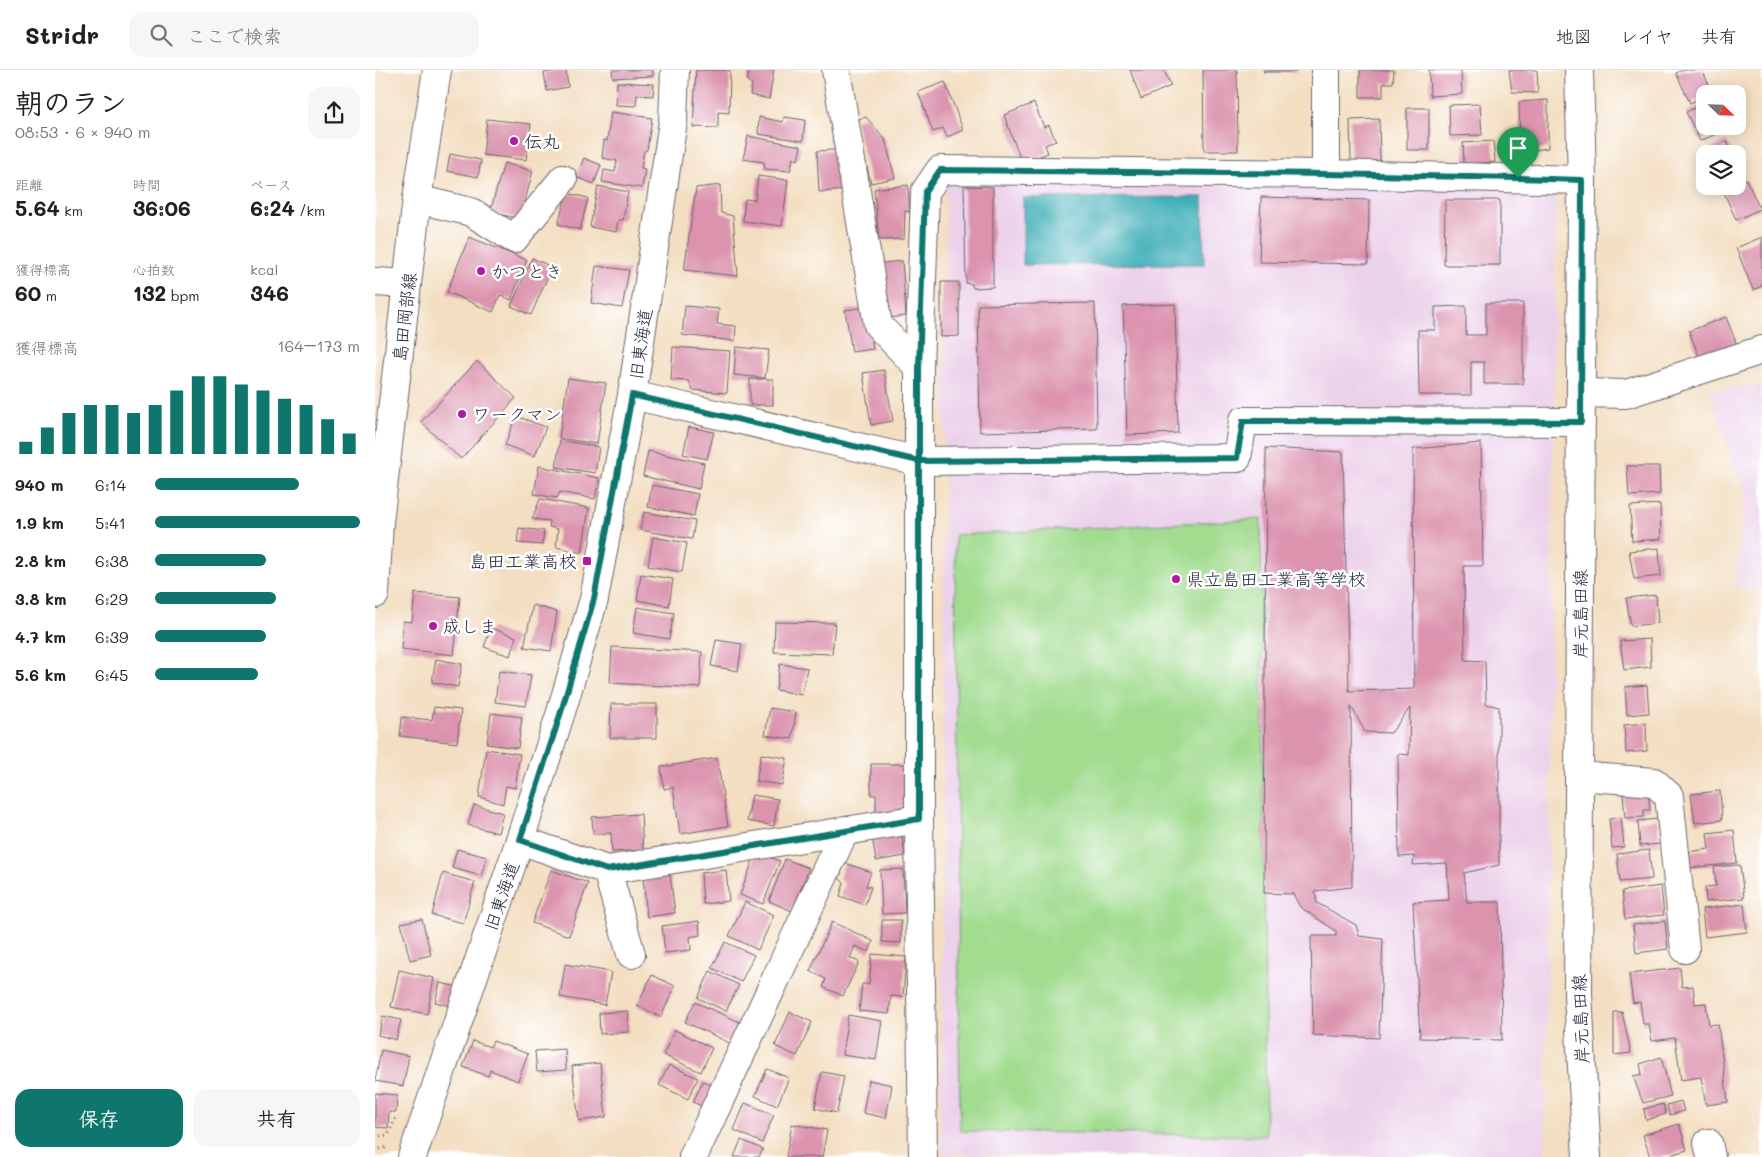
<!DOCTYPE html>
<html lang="ja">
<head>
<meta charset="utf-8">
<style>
  :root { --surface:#fff; --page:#f6f6f6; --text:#202124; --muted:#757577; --line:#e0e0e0; --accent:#0f766e }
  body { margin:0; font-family:Mali,"Klee One",sans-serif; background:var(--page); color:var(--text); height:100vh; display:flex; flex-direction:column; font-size:19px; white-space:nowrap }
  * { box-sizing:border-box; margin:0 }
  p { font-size:16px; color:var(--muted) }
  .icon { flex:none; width:28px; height:28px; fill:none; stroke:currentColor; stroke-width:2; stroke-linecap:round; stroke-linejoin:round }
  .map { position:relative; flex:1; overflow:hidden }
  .panel { display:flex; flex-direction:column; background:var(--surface); width:375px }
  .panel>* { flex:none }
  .needle { width:32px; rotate:113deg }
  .controls { position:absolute; left:1321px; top:15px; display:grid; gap:10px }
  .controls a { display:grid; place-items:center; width:50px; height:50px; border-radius:10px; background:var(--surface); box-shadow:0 2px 12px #0003; font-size:25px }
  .pin { position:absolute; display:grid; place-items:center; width:42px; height:42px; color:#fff; margin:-51px -21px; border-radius:50% 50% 50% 0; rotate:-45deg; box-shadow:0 0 5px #0007 }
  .pin .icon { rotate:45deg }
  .round { display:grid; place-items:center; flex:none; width:52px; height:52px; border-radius:15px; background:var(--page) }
  .headline { display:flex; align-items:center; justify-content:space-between; height:85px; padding:0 15px }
  h1 { font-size:28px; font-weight:700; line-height:38px }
  .metrics { display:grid; grid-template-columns:repeat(3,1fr); gap:8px; height:85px; padding:5px 15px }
  .metrics div { display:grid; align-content:center }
  .metrics b { font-size:21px; font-weight:700 }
  .metrics small { font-size:14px; font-weight:400 }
  .metrics p { font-size:14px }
  .chart { height:140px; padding:10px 15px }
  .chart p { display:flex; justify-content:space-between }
  .chart svg { width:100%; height:90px; margin-top:5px; stroke:var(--accent); stroke-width:6 }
  .cta { display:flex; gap:10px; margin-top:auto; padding:10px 15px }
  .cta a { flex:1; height:58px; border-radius:15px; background:var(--accent); color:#fff; font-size:20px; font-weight:700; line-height:58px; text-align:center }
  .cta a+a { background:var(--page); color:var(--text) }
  ul { padding:0 15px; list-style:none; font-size:16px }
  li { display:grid; grid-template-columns:80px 60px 1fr; align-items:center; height:38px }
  li i { height:12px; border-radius:6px; background:var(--accent) }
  header { display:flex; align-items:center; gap:30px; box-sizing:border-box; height:70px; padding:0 25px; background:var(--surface); border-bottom:1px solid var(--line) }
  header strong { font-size:24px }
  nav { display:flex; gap:28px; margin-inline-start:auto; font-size:18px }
  .search { width:350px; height:45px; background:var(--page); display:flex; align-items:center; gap:12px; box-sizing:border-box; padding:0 18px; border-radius:15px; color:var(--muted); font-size:19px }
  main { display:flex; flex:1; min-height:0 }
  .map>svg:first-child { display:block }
  .built { fill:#ecd1ea }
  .green { fill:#a1dc8f; stroke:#627f65 }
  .water { fill:#3daeb7; stroke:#306879 }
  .building { fill:#db93ae }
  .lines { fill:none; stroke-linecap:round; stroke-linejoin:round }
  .minor-casing { stroke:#6b646a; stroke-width:30 }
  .major-casing { stroke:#6b646a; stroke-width:30 }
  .path { stroke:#6b646a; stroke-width:3; stroke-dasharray:1 4; stroke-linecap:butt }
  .minor { stroke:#fff; stroke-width:28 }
  .major { stroke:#fff; stroke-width:28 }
  .route-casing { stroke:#fff; stroke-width:10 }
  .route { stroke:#0f766e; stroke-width:6 }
  .poi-dot { fill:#b5179e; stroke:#fff; stroke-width:2 }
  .labels { text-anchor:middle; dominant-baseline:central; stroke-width:5; stroke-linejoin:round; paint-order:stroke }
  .poi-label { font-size:18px; fill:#22223b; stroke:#fff; text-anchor:start }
  .street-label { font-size:18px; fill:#22223b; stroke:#fff }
</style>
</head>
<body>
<header>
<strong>Stridr</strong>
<div class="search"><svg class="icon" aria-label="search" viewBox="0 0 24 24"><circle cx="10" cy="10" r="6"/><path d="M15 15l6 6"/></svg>ここで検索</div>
<nav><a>地図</a><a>レイヤ</a><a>共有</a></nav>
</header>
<main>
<section class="panel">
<div class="headline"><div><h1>朝のラン</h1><p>08:53 · 6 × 940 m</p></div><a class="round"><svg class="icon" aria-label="share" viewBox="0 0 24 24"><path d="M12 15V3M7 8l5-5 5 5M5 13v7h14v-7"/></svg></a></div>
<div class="metrics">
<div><p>距離</p><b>5.64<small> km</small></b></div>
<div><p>時間</p><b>36:06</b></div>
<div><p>ペース</p><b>6:24<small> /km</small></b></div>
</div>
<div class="metrics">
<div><p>獲得標高</p><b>60<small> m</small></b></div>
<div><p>心拍数</p><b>132<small> bpm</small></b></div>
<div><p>kcal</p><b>346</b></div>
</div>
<div class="chart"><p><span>獲得標高</span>164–173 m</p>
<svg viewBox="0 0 160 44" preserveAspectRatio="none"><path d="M5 44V38M15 44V31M25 44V24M35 44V20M45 44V20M55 44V24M65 44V20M75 44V13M85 44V6M95 44V6M105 44V10M115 44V13M125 44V17M135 44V20M145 44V27M155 44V34"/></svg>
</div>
<ul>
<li><b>940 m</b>6:14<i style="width:70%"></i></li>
<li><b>1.9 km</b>5:41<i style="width:100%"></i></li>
<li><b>2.8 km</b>6:38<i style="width:54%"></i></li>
<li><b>3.8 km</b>6:29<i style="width:59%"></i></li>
<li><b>4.7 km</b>6:39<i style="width:54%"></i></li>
<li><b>5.6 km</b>6:45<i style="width:50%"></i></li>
</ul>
<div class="cta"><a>保存</a><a>共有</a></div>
</section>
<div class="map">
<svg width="1387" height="1087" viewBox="0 0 1387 1087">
  <rect width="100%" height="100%" fill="#fff"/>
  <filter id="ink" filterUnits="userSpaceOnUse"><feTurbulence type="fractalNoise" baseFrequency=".02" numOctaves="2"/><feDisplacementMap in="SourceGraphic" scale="10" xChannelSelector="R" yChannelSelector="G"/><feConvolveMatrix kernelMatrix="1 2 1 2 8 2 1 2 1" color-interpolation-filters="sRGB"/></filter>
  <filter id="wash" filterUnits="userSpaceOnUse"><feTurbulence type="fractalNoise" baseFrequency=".0096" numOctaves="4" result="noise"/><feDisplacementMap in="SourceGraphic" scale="20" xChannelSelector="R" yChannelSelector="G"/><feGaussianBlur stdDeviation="1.12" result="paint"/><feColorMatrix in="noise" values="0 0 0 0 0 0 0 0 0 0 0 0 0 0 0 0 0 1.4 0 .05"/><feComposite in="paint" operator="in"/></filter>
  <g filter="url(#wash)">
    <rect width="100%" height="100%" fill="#f3dec1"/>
    <g class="built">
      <path d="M571 109 1181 122 1170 1087H681L566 1084Z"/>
      <path d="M1387 315V521L1359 516 1371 420 1356 385 1334 320Z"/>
    </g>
    <path class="green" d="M886 449 891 1066 585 1061 580 465Z"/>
    <path class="water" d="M828 127 829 194 648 195V128Z"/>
    <g id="blocks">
      <g class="building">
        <path d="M185 0H191L193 17 172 21 169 3Z"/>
        <path d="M237 0H278V6L238 8Z"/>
        <path d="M321 0H355L354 43 343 42V58L318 57Z"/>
        <path d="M374 0H399L394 29 375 25 377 14 372 11Z"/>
        <path d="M755 0H789L796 16 766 29Z"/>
        <path d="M828 0H862L863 81H829Z"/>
        <rect x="889" y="0" width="32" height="2"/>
        <path d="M985 0H1019L1018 13H1008V27H985Z"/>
        <path d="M1054 0H1086L1087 24 1055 26Z"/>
        <path d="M1134 0H1162L1163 23 1137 22Z"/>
        <path d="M1308 0H1327L1338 23 1330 24V26L1315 33 1301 3Z"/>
        <path d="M242 12 279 14 278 26 262 25 261 36 241 35Z"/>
        <path d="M570 12 588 60 572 67 568 58 558 62 543 22Z"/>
        <path d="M1173 30V78L1145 82 1144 32Z"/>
        <path d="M659 33 669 57 674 55 681 71 670 75 673 83 647 93 629 45Z"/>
        <path d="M1330 33V56H1346L1348 61 1325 71 1311 42Z"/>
        <path d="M1105 34 1107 65 1075 66 1074 35Z"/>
        <rect x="1032" y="38" width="22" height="42"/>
        <path d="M236 42 277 48 272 80 269 81 266 98 270 99 267 118 227 112 229 100 240 102 242 91 227 88 229 70 232 71Z"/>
        <path d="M384 47 408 52 409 47 430 50 428 71 383 64Z"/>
        <path d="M491 47 510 69 520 108 496 113 480 50Z"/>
        <path d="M112 49 156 54 151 90 108 85Z"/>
        <path d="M1004 49 1005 91H976L975 50Z"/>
        <path d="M373 66 426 76 423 90 418 88 415 101 390 99 389 92 368 89Z"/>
        <path d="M1118 71 1120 92 1089 94 1088 73Z"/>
        <path d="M1352 71 1358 84H1330L1329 82Z"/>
        <path d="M473 79 475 120 444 122 442 81Z"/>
        <path d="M75 84 106 90 103 107 72 101Z"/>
        <path d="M209 88 226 95 219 114 201 107Z"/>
        <path d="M129 93 158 101 145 149 115 142Z"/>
        <path d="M383 106 413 110 407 156 368 151 370 129 380 130Z"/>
        <path d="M1371 109 1385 139 1361 150 1348 120 1355 116H1362V113Z"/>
        <path d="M345 115 346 143 358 146 363 206 309 200 321 118Z"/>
        <path d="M533 115 535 142 530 141 529 169 504 170 499 119Z"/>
        <path d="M223 116 253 122 248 150H243L241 162 215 157Z"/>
        <path d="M589 116 618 117V217L598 218 597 214 591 213Z"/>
        <path d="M192 123 213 128 205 160 183 154Z"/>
        <path d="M886 127 994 130 993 194 884 192Z"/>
        <path d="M1070 130H1125V195H1069Z"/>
        <path d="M94 167 152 190 136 230 125 225 118 242 72 222Z"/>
        <path d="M1387 167V216L1378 220 1361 178Z"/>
        <path d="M157 188 177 197 156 245 136 236Z"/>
        <path d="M527 191 531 246 512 248 507 193Z"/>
        <path d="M221 196 254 200 247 238 216 233Z"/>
        <path d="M566 212H584V266L566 267Z"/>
        <path d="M720 233 722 359 605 362 603 235Z"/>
        <path d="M1111 233H1148V314H1109V292H1096V325H1044L1043 260H1060V237L1091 236V265H1111Z"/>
        <path d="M800 234 803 363 752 365 748 236Z"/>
        <path d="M310 236 344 239 342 254 361 256 360 271 307 265Z"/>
        <path d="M492 237 498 279 477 282 470 240Z"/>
        <path d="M1351 247 1362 275 1325 289 1314 261Z"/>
        <path d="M298 277 355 281 352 323 317 320 314 311 296 310Z"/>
        <path d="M361 277 394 280 390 308 359 305Z"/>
        <path d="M102 291 141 328 86 389 46 352Z"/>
        <path d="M509 300 518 351 496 355 488 303Z"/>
        <path d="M193 308 231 313 222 374 184 368Z"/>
        <rect x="375" y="309" width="23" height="26"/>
        <path d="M141 346 171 357 160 386 130 375Z"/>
        <path d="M314 357 339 362 332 389 308 384Z"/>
        <path d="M185 370 224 377 220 403 181 397Z"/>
        <path d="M1106 373 1108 496H1089L1090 590 1110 591 1111 634 1124 637V795L1089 803 1092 832H1125L1127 970 1045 968 1038 832 1074 830 1072 793 1038 795 1039 786 1024 787 1023 684 1034 685 1035 638 1016 663 990 662 976 636 977 817 940 821 942 833 981 855 984 866 1008 869 1004 968 938 965 936 866H961V861L925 837 918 824 889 823 891 378 968 382 974 621 1039 619 1038 379Z"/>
        <path d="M273 381 329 393 324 419 268 406Z"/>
        <path d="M164 396 224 408 220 429 185 422 182 428 159 424Z"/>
        <path d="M1252 396H1284L1285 424 1254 426Z"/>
        <path d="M277 415 323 424 319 446 273 437Z"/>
        <path d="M165 429 214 438 207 483 181 477 183 459 174 457 175 451 157 449Z"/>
        <path d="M1285 434 1286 469 1257 471 1255 436Z"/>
        <path d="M269 442 320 451 317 469 265 460Z"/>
        <path d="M144 458 169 461 167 475 142 473Z"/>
        <path d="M278 467 312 473 307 502 273 496Z"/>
        <path d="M1284 478 1286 506 1259 509 1254 481Z"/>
        <path d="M266 504 298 509 294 536 262 530Z"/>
        <path d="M40 523 85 527 79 585 26 579 28 551 37 552Z"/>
        <path d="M1281 525 1283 553 1256 556 1251 528Z"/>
        <path d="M158 535 182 542 176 581 149 577Z"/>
        <path d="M262 537 299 543 294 569 258 563Z"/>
        <path d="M400 552 460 553 457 584 399 582Z"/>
        <path d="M116 558 141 567 135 586 109 577Z"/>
        <path d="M1275 569 1276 597 1249 600 1245 571Z"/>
        <path d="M341 570 367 574 363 601 336 596Z"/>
        <path d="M237 577 327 582 325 618 235 613Z"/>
        <path d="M61 589 87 594 83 617 57 612Z"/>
        <path d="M405 594 432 598 427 625 401 620Z"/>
        <path d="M124 601 156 605 151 636 120 632Z"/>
        <path d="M1272 615 1274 643 1252 645 1250 617Z"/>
        <path d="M236 634H282V668H235Z"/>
        <path d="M59 637 86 640 82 673 25 666 27 647 57 650Z"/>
        <path d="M395 638 421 642 417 669 390 665Z"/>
        <path d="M116 643 147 647 143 678 112 674Z"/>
        <path d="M1271 653 1272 681 1251 683 1249 655Z"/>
        <path d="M111 679 145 684 140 718 131 716 128 734 104 727Z"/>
        <path d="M386 684 412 688 407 715 381 711Z"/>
        <path d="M342 688 353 756 305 764 298 717 289 719 286 697Z"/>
        <path d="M496 694H533L532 737H525V744H501V725H496Z"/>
        <path d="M1345 721 1347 750 1320 753 1316 724Z"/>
        <path d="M1273 722 1275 740H1269V747L1250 748 1248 724Z"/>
        <path d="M377 725 403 729 399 756 372 751Z"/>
        <path d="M99 735 128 743 123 763 93 755Z"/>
        <path d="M266 744 268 780 237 782 236 763 218 764 217 747Z"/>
        <path d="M1246 747 1249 777 1237 778 1234 749Z"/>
        <path d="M1282 749 1285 774 1265 776 1263 751Z"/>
        <path d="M526 760 530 786 501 791 497 766Z"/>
        <path d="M1359 760 1362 793 1314 798 1312 782 1334 779 1332 763Z"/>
        <path d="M82 779 112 787 106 806 77 798Z"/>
        <path d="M1274 780 1277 809 1245 812 1242 784Z"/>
        <path d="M381 782 405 791 388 834 365 825Z"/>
        <path d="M410 789 434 798 417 841 394 831Z"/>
        <path d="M470 793 496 802 491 816 496 817 490 835 465 826 469 813 464 808Z"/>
        <path d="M1365 795 1369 828 1331 832 1330 817 1341 816 1339 797Z"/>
        <path d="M528 799 530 843 507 844 505 800Z"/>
        <path d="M176 800 213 813 194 866 157 853Z"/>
        <path d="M351 800 354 831 328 834 326 803Z"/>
        <path d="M68 803 100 812 88 853 57 845Z"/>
        <path d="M295 804 300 843 272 847 268 807Z"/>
        <path d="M1286 816 1289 845 1250 849 1247 821Z"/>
        <path d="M370 832 399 845 383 880 354 866Z"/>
        <path d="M1369 834 1372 862 1330 867 1327 839Z"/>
        <path d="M47 849 56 885 35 890 26 853Z"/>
        <path d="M507 850H526V873L507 872Z"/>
        <path d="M324 851 325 865 315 867 316 880 290 883 287 856Z"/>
        <path d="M1290 851 1293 879 1261 883 1258 855Z"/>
        <path d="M457 852 498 871 494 882 480 876 475 888 484 892 468 926 448 917 451 909 435 901Z"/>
        <path d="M350 872 379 885 366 912 337 898Z"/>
        <path d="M497 884 531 887 528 927 516 926 514 944 484 941 487 914H494Z"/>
        <path d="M190 894 236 902 230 935 185 927Z"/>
        <path d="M1305 898 1307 917 1318 916 1320 934 1331 933 1334 955 1343 954 1353 1032 1331 1035 1326 1007 1306 1010 1300 968 1277 971 1274 954H1268L1265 932 1258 933 1254 904Z"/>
        <path d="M24 900 59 908 52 944 16 937Z"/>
        <path d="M335 901 364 915 351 941 323 928Z"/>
        <path d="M277 905 300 916 286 947 262 936Z"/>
        <path d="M65 913 83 917 78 937 60 932Z"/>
        <path d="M320 932 367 953 357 974 310 952Z"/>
        <path d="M253 941 254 962 225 964 224 943Z"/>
        <path d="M415 942 437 952 422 986 400 976Z"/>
        <path d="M1239 942H1247L1256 983 1239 985Z"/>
        <path d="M473 945 507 951 501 990 467 985Z"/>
        <path d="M8 946 26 950 21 970 3 965Z"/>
        <path d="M300 960 337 978 326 1002 288 985Z"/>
        <path d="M98 971 115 977 118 971 153 984 143 1011 115 1000 113 1006 88 997Z"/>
        <path d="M190 979 191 1000 162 1002 160 981Z"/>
        <path d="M6 980 34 986 28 1016 0 1011Z"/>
        <path d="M1286 987 1296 1026 1268 1033 1258 1006 1267 1004 1265 994Z"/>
        <path d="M225 993 231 1047 204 1051 197 996Z"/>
        <path d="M294 995 323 1008 313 1029 284 1015Z"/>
        <path d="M392 999 414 1008 402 1036 380 1026Z"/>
        <path d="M447 1002 469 1006 462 1043 440 1038Z"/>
        <path d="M494 1010 517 1015 511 1048 488 1043Z"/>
        <path d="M328 1011 343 1018 333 1039 318 1032Z"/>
        <path d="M0 1023 22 1025 21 1042H14L13 1058 0 1057Z"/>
        <path d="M1306 1031 1309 1041 1295 1045 1292 1035Z"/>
        <path d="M370 1033 399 1045 387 1073 359 1060Z"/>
        <path d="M1288 1034 1291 1044 1271 1050 1269 1039Z"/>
        <path d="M417 1054 452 1060 447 1087H411Z"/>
        <path d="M1304 1054 1312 1080 1288 1087H1275L1268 1065Z"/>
        <path d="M366 1070 388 1079 384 1087H359Z"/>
      </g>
    </g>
  </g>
  <g filter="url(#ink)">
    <use href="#blocks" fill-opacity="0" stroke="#6b646a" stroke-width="1"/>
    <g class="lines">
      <defs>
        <g id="minor">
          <path d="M461 0 503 255 544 298"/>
          <path d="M951 0V104L1207 110"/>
          <path d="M1204 0 1207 110 1203 924 1212 1087"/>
          <path d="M42 129 96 142 139 169 188 109"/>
          <path d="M0 212 32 214"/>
          <path d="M1206 323 1251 324 1387 280"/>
          <path d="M257 325 544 391 862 388 868 351 1206 352"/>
          <path d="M1204 706 1279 712 1294 726 1310 879"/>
          <path d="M145 770 232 800 544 749"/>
          <path d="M232 800 256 884"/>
          <path d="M1333 1073 1336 1087"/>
          <path d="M37 1087 145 770 186 642 219 529 257 325 298 51 300 0"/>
          <path d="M318 1087 470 760"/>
          <path d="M548 1087 544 749V298L550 122 565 100 951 104"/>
        </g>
        <path id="major" d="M0 524 4 452 42 129 62 0"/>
      </defs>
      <use href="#minor" class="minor-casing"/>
      <use href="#major" class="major-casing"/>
      <g class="path">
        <path d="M0 1067 13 1065 21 1047 23 1048"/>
        <path d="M0 1080 14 1077"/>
      </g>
      <use href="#minor" class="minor"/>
      <use href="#major" class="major"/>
    </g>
  </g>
  <g class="lines" filter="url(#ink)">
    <defs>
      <path id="route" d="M1143 108 951 104 565 100 550 122 544 298V391L257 325 219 529 186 642 145 770 232 800 544 749V391L862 388 868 351 1206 352 1207 110 1143 108"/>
    </defs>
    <use href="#route" class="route-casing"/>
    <use href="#route" class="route"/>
  </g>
  <g class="poi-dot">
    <circle cx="139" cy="71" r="5"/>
    <circle cx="106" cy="201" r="5"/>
    <circle cx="87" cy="344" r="5"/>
    <rect x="207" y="486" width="10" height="10" rx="2.5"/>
    <circle cx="801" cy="509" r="5"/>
    <circle cx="58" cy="556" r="5"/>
  </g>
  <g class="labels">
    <g class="poi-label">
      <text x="149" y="71">伝丸</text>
      <text x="116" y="201">かつとき</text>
      <text x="97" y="344">ワークマン</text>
      <text x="202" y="491" text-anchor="end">島田工業高校</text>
      <text x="811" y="509">県立島田工業高等学校</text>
      <text x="68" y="556">成しま</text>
    </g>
    <g class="street-label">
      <text transform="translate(29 247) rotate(-83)">島田岡部線</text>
      <text transform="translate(265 274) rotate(-82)">旧東海道</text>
      <text transform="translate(1205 544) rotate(-90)">岸元島田線</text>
      <text transform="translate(126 826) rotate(-71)">旧東海道</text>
      <text transform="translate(1205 949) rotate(-92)">岸元島田線</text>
    </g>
  </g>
</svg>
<div class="controls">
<a><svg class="needle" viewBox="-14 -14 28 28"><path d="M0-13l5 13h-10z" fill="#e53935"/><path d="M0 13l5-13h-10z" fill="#757577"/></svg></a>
<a><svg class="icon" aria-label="layers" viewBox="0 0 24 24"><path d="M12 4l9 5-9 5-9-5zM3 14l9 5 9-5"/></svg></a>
</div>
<div class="pin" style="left:1143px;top:108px;background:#1e9e55"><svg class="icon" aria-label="arrive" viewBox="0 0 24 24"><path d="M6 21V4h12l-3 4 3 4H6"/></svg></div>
</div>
</main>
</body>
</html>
